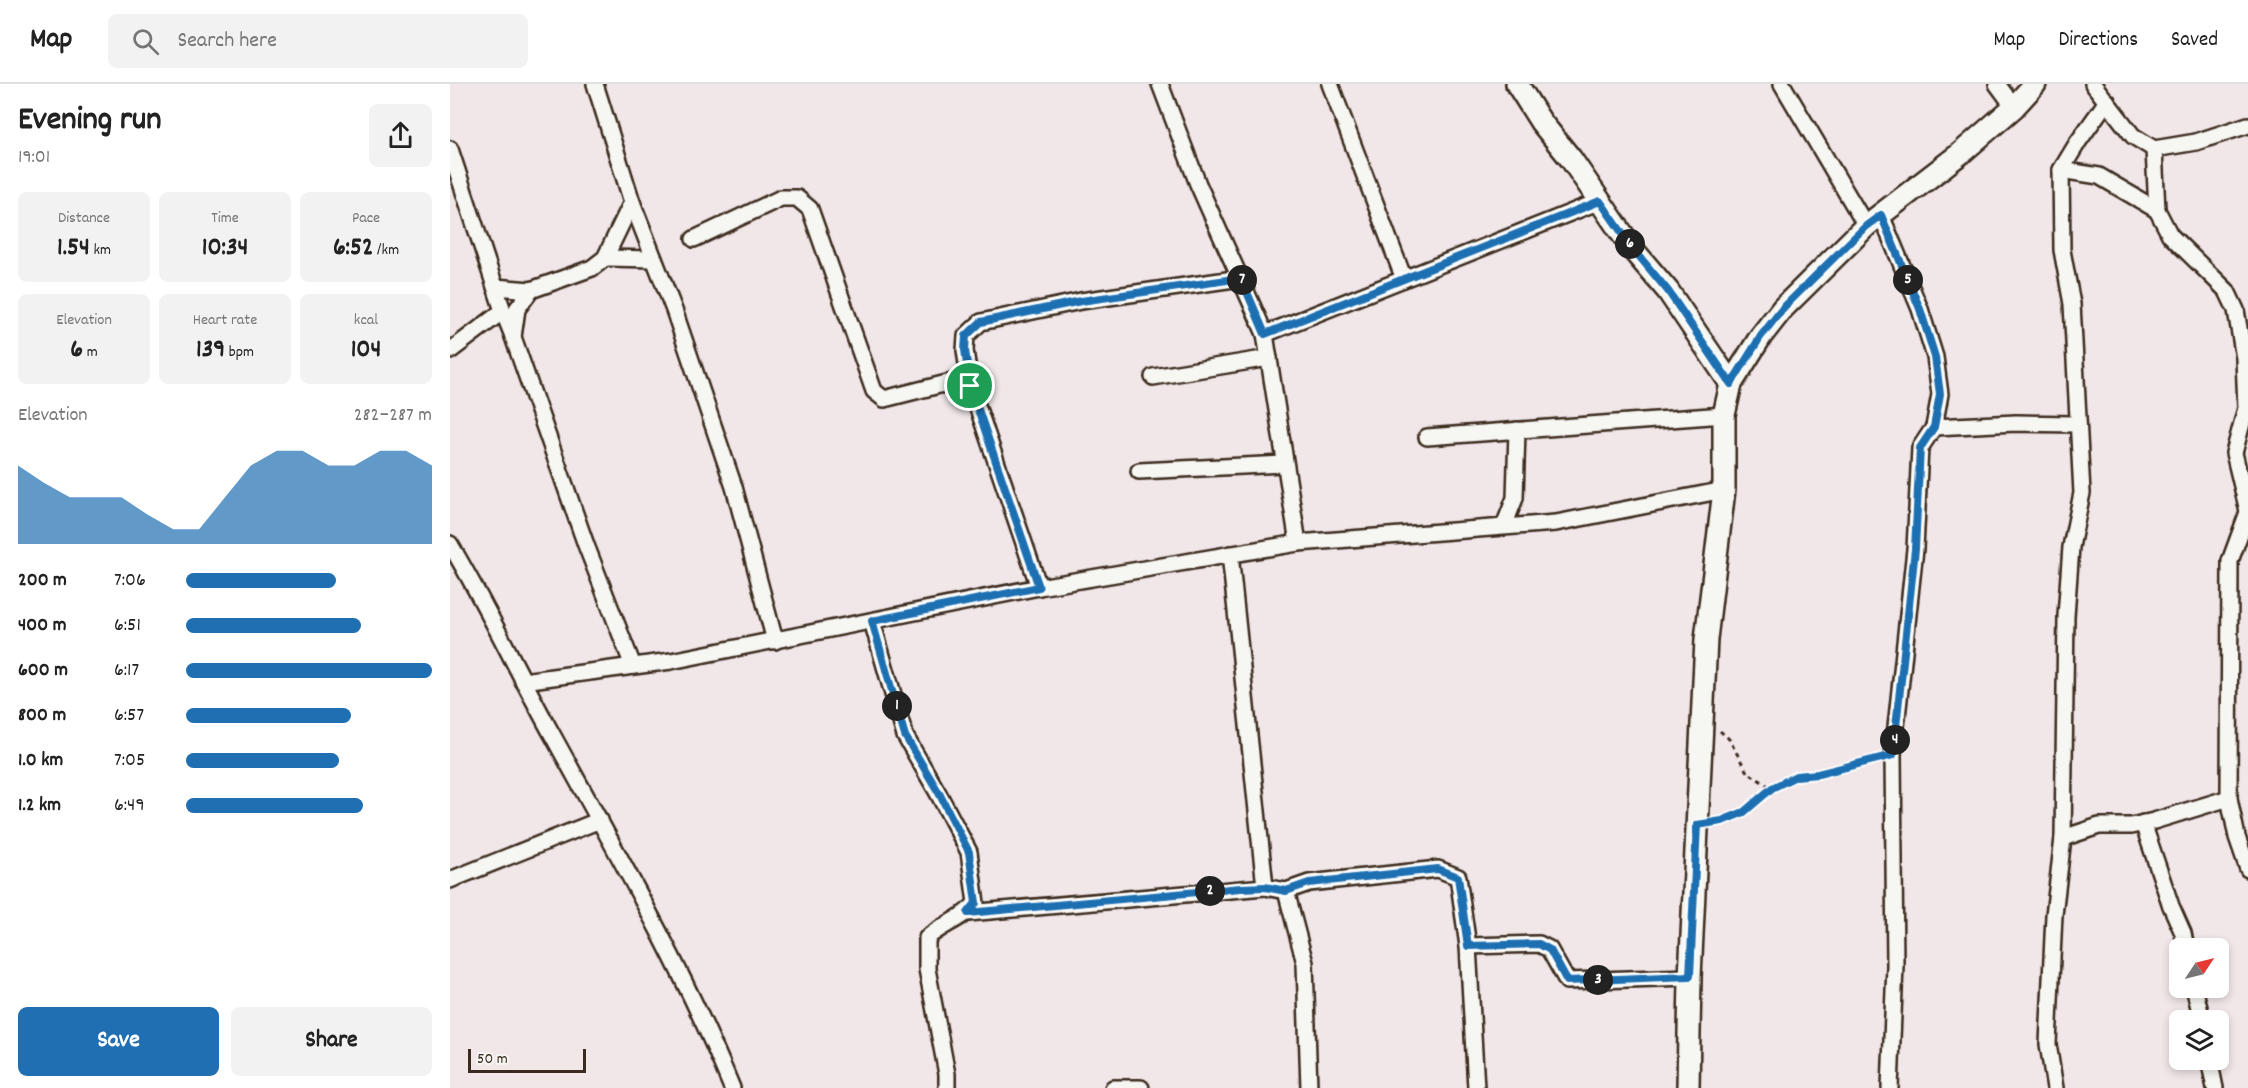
<!DOCTYPE html>
<html lang="en">
<head>
<meta charset="utf-8">
<style>
  :root { --surface:#fff; --page:#f2f2f2; --text:#222; --muted:#767676; --line:#e0e0e0; --accent:#1f6fb2 }
  body { margin:0; font-family:Dekko,sans-serif; background:var(--page); color:var(--text); height:100vh; display:flex; flex-direction:column; font-size:22px; white-space:nowrap }
  * { box-sizing:border-box; margin:0 }
  p { font-size:20px; color:var(--muted) }
  .icon { flex:none; width:33px; height:33px; fill:none; stroke:currentColor; stroke-width:2; stroke-linecap:round; stroke-linejoin:round }
  .map { position:relative; flex:1; overflow:hidden }
  .details { display:flex; flex-direction:column; background:var(--surface); width:450px }
  .details>* { flex:none }
  .needle { width:39px; rotate:55deg }
  .buttons { position:absolute; left:1719px; top:854px; display:grid; gap:12px }
  .buttons a { display:grid; place-items:center; width:60px; height:60px; border-radius:9px; background:var(--surface); box-shadow:0 3px 9px #0003; font-size:30px }
  .scale { position:absolute; left:18px; bottom:15px; width:118px; box-sizing:border-box; padding-left:6px; border:3px solid #3b2a1e; border-top:0; font-size:16px; line-height:21px; white-space:nowrap; color:#3b2a1e; -webkit-text-stroke:4px #f6f6f2; paint-order:stroke }
  .pin { position:absolute; display:grid; place-items:center; width:51px; height:51px; color:#fff; margin:-26px; border:3px solid #fff; border-radius:50%; box-shadow:0 2px 6px #0007 }
  .km { position:absolute; width:30px; height:30px; margin:-15px; border-radius:50%; background:#222; color:#fff; font-size:16px; line-height:30px; text-align:center }
  .round { display:grid; place-items:center; flex:none; width:63px; height:63px; border-radius:9px; background:var(--page) }
  .summary { display:flex; align-items:center; justify-content:space-between; height:102px; padding:0 18px }
  h1 { font-size:33px; font-weight:700; line-height:45px }
  .metrics { display:grid; grid-template-columns:repeat(3,1fr); gap:9px; height:102px; padding:6px 18px }
  .metrics div { display:grid; align-content:center; border-radius:9px; background:var(--page); text-align:center }
  .metrics b { font-size:26px; font-weight:700 }
  .metrics small { font-size:16px; font-weight:400 }
  .metrics p { font-size:16px }
  .chart { height:168px; padding:12px 18px }
  .chart p { display:flex; justify-content:space-between }
  .chart svg { width:100%; height:108px; margin-top:6px; fill:var(--accent); opacity:.7 }
  .button { display:flex; gap:12px; margin-top:auto; padding:12px 18px }
  .button a { flex:1; height:69px; border-radius:9px; background:var(--accent); color:#fff; font-size:24px; font-weight:700; line-height:69px; text-align:center }
  .button a+a { background:var(--page); color:var(--text) }
  ul { padding:0 18px; list-style:none; font-size:20px }
  li { display:grid; grid-template-columns:96px 72px 1fr; align-items:center; height:45px }
  li i { height:15px; border-radius:8px; background:var(--accent) }
  header { display:flex; align-items:center; gap:36px; box-sizing:border-box; height:84px; padding:0 30px; background:var(--surface); border-bottom:2px solid var(--line) }
  header strong { font-size:28px }
  nav { display:flex; gap:33px; margin-inline-start:auto; font-size:21px }
  .search { width:420px; height:54px; background:var(--page); display:flex; align-items:center; gap:15px; box-sizing:border-box; padding:0 21px; border-radius:9px; color:var(--muted); font-size:22px }
  main { display:flex; flex:1; min-height:0 }
  .map>svg:first-child { display:block }
  .lines { fill:none; stroke-linecap:round; stroke-linejoin:round }
  .street-casing { stroke:#3b2a1e; stroke-width:20 }
  .secondary-casing { stroke:#3b2a1e; stroke-width:26 }
  .path { stroke:#3b2a1e; stroke-width:3; stroke-dasharray:4.5 4.5; stroke-linecap:butt }
  .street { stroke:#f6f6f2; stroke-width:15 }
  .secondary { stroke:#f6f6f2; stroke-width:21 }
  .route-casing { stroke:#fff; stroke-width:12 }
  .route { stroke:#1f6fb2; stroke-width:8 }
</style>
</head>
<body>
<header>
<strong>Map</strong>
<div class="search"><svg class="icon" aria-label="search" viewBox="0 0 24 24"><circle cx="10" cy="10" r="6"/><path d="M15 15l6 6"/></svg>Search here</div>
<nav><a>Map</a><a>Directions</a><a>Saved</a></nav>
</header>
<main>
<section class="details">
<div class="summary"><div><h1>Evening run</h1><p>19:01</p></div><a class="round"><svg class="icon" aria-label="share" viewBox="0 0 24 24"><path d="M12 15V3M7 8l5-5 5 5M5 13v7h14v-7"/></svg></a></div>
<div class="metrics">
<div><p>Distance</p><b>1.54<small> km</small></b></div>
<div><p>Time</p><b>10:34</b></div>
<div><p>Pace</p><b>6:52<small> /km</small></b></div>
</div>
<div class="metrics">
<div><p>Elevation</p><b>6<small> m</small></b></div>
<div><p>Heart rate</p><b>139<small> bpm</small></b></div>
<div><p>kcal</p><b>104</b></div>
</div>
<div class="chart"><p><span>Elevation</span>282–287 m</p>
<svg viewBox="0 0 160 44" preserveAspectRatio="none"><path d="M0 44V12L10 19L20 25L30 25L40 25L50 32L60 38L70 38L80 25L90 12L100 6L110 6L120 12L130 12L140 6L150 6L160 12V44z"/></svg>
</div>
<ul>
<li><b>200 m</b>7:06<i style="width:61%"></i></li>
<li><b>400 m</b>6:51<i style="width:71%"></i></li>
<li><b>600 m</b>6:17<i style="width:100%"></i></li>
<li><b>800 m</b>6:57<i style="width:67%"></i></li>
<li><b>1.0 km</b>7:05<i style="width:62%"></i></li>
<li><b>1.2 km</b>6:49<i style="width:72%"></i></li>
</ul>
<div class="button"><a>Save</a><a>Share</a></div>
</section>
<div class="map">
<svg width="1798" height="1004" viewBox="0 0 1798 1004">
  <rect width="100%" height="100%" fill="#f1e7e9"/>
  <filter id="ink" filterUnits="userSpaceOnUse"><feTurbulence type="fractalNoise" baseFrequency=".0167" numOctaves="2"/><feDisplacementMap in="SourceGraphic" scale="12" xChannelSelector="R" yChannelSelector="G"/><feConvolveMatrix kernelMatrix="1 2 1 2 8 2 1 2 1" color-interpolation-filters="sRGB"/></filter>
  <g filter="url(#ink)">
    <g class="lines">
      <defs>
        <g id="street">
          <path d="M145 0 182 118 224 226 284 403 325 557"/>
          <path d="M710 0 748 100 815 250 848 459"/>
          <path d="M880 0 954 195"/>
          <path d="M1332 0 1416 142"/>
          <path d="M1547 0 1564 23"/>
          <path d="M1643 0 1683 52 1704 65 1746 58 1798 41"/>
          <path d="M0 65 53 227 63 252"/>
          <path d="M1704 65 1707 126 1720 151 1777 207 1786 226 1794 274 1796 324 1784 369 1798 427"/>
          <path d="M1611 86 1649 92 1707 126"/>
          <path d="M182 118 155 174 142 184 81 206 67 225 63 253 136 461 183 582"/>
          <path d="M1431 131 1470 225 1485 273 1490 310 1484 343 1470 364 1465 465 1443 671 1445 882 1440 1004"/>
          <path d="M244 155 331 114H347L360 125 424 307 434 315 509 296H515L520 301 589 503"/>
          <path d="M155 174 204 175"/>
          <path d="M45 203 81 206"/>
          <path d="M815 250 1150 117"/>
          <path d="M0 267 53 227"/>
          <path d="M703 293 819 274"/>
          <path d="M520 301 515 266 516 252 531 238 631 217 791 194"/>
          <path d="M1484 343 1566 339 1627 340"/>
          <path d="M977 353 1274 331"/>
          <path d="M689 387 835 380"/>
          <path d="M1798 428 1780 477 1779 714 1787 753 1798 785"/>
          <path d="M1054 442 1065 414 1067 346"/>
          <path d="M0 460C37 522 68 589 103 652 166 767 232 882 282 1004"/>
          <path d="M780 470 815 803 836 807 859 799 988 785 1008 793 1018 862 1026 1004"/>
          <path d="M422 537 455 652 488 709 519 768 526 819C513 835 493 840 477 854V885L497 990V1004"/>
          <path d="M73 597 221 577 589 503 848 459 1106 439 1274 406"/>
          <path d="M1693 739 1721 822 1733 849 1736 864"/>
          <path d="M1613 754 1649 742H1681L1704 737 1779 714"/>
          <path d="M0 796 150 736"/>
          <path d="M836 807 855 879 859 1004"/>
          <path d="M518 829 815 803"/>
          <path d="M1018 862 1089 860 1099 865 1117 897 1240 893"/>
          <path d="M1744 903 1752 936"/>
          <path d="M1759 975 1765 1004"/>
          <path d="M663 1004H691"/>
          <path d="M1605 1004 1598 960 1604 831 1613 754 1616 532 1621 463 1632 409 1622 220 1612 166 1611 86 1628 58 1657 17"/>
        </g>
        <g id="secondary">
          <path d="M1067 0 1091 38 1121 75 1184 167 1218 207 1281 300"/>
          <path d="M1238 1004 1240 893 1256 555 1274 406V331L1281 300 1311 252 1333 224 1416 142 1511 69 1564 23 1585 0"/>
        </g>
      </defs>
      <use href="#street" class="street-casing"/>
      <use href="#secondary" class="secondary-casing"/>
      <g class="path">
        <path d="M1270 647 1279 655 1297 688 1322 704"/>
        <path d="M1264 739 1294 728 1322 704 1346 692 1368 690 1427 675"/>
      </g>
      <use href="#street" class="street"/>
      <use href="#secondary" class="secondary"/>
    </g>
  </g>
  <g class="lines" filter="url(#ink)">
    <defs>
      <path id="route" d="M1150 117 1184 166 1218 207 1281 300 1311 252 1333 224 1416 142 1431 131 1470 225 1485 273 1490 310 1484 343 1470 364 1465 465 1443 671 1368 690 1346 692 1322 704 1294 728 1272 737 1247 741 1240 892 1117 897 1100 866 1089 860 1018 862 1008 793 988 785 859 799 836 807 815 803 791 804 518 829 526 819 519 768 489 709 455 652 422 537 589 503 520 302 515 266 516 252 531 238 631 217 791 194 815 250Z"/>
    </defs>
    <use href="#route" class="route-casing"/>
    <use href="#route" class="route"/>
  </g>
</svg>
<div class="buttons">
<a><svg class="needle" viewBox="-14 -14 28 28"><path d="M0-13l5 13h-10z" fill="#e53935"/><path d="M0 13l5-13h-10z" fill="#767676"/></svg></a>
<a><svg class="icon" aria-label="layers" viewBox="0 0 24 24"><path d="M12 4l9 5-9 5-9-5zM3 14l9 5 9-5"/></svg></a>
</div>
<div class="scale">50 m</div>
<div class="pin" style="left:520px;top:302px;background:#1e9e55"><svg class="icon" aria-label="arrive" viewBox="0 0 24 24"><path d="M6 21V4h12l-3 4 3 4H6"/></svg></div>
<b class="km" style="left:447px;top:622px">1</b>
<b class="km" style="left:760px;top:807px">2</b>
<b class="km" style="left:1148px;top:896px">3</b>
<b class="km" style="left:1445px;top:656px">4</b>
<b class="km" style="left:1458px;top:196px">5</b>
<b class="km" style="left:1180px;top:160px">6</b>
<b class="km" style="left:792px;top:196px">7</b>
</div>
</main>
</body>
</html>
